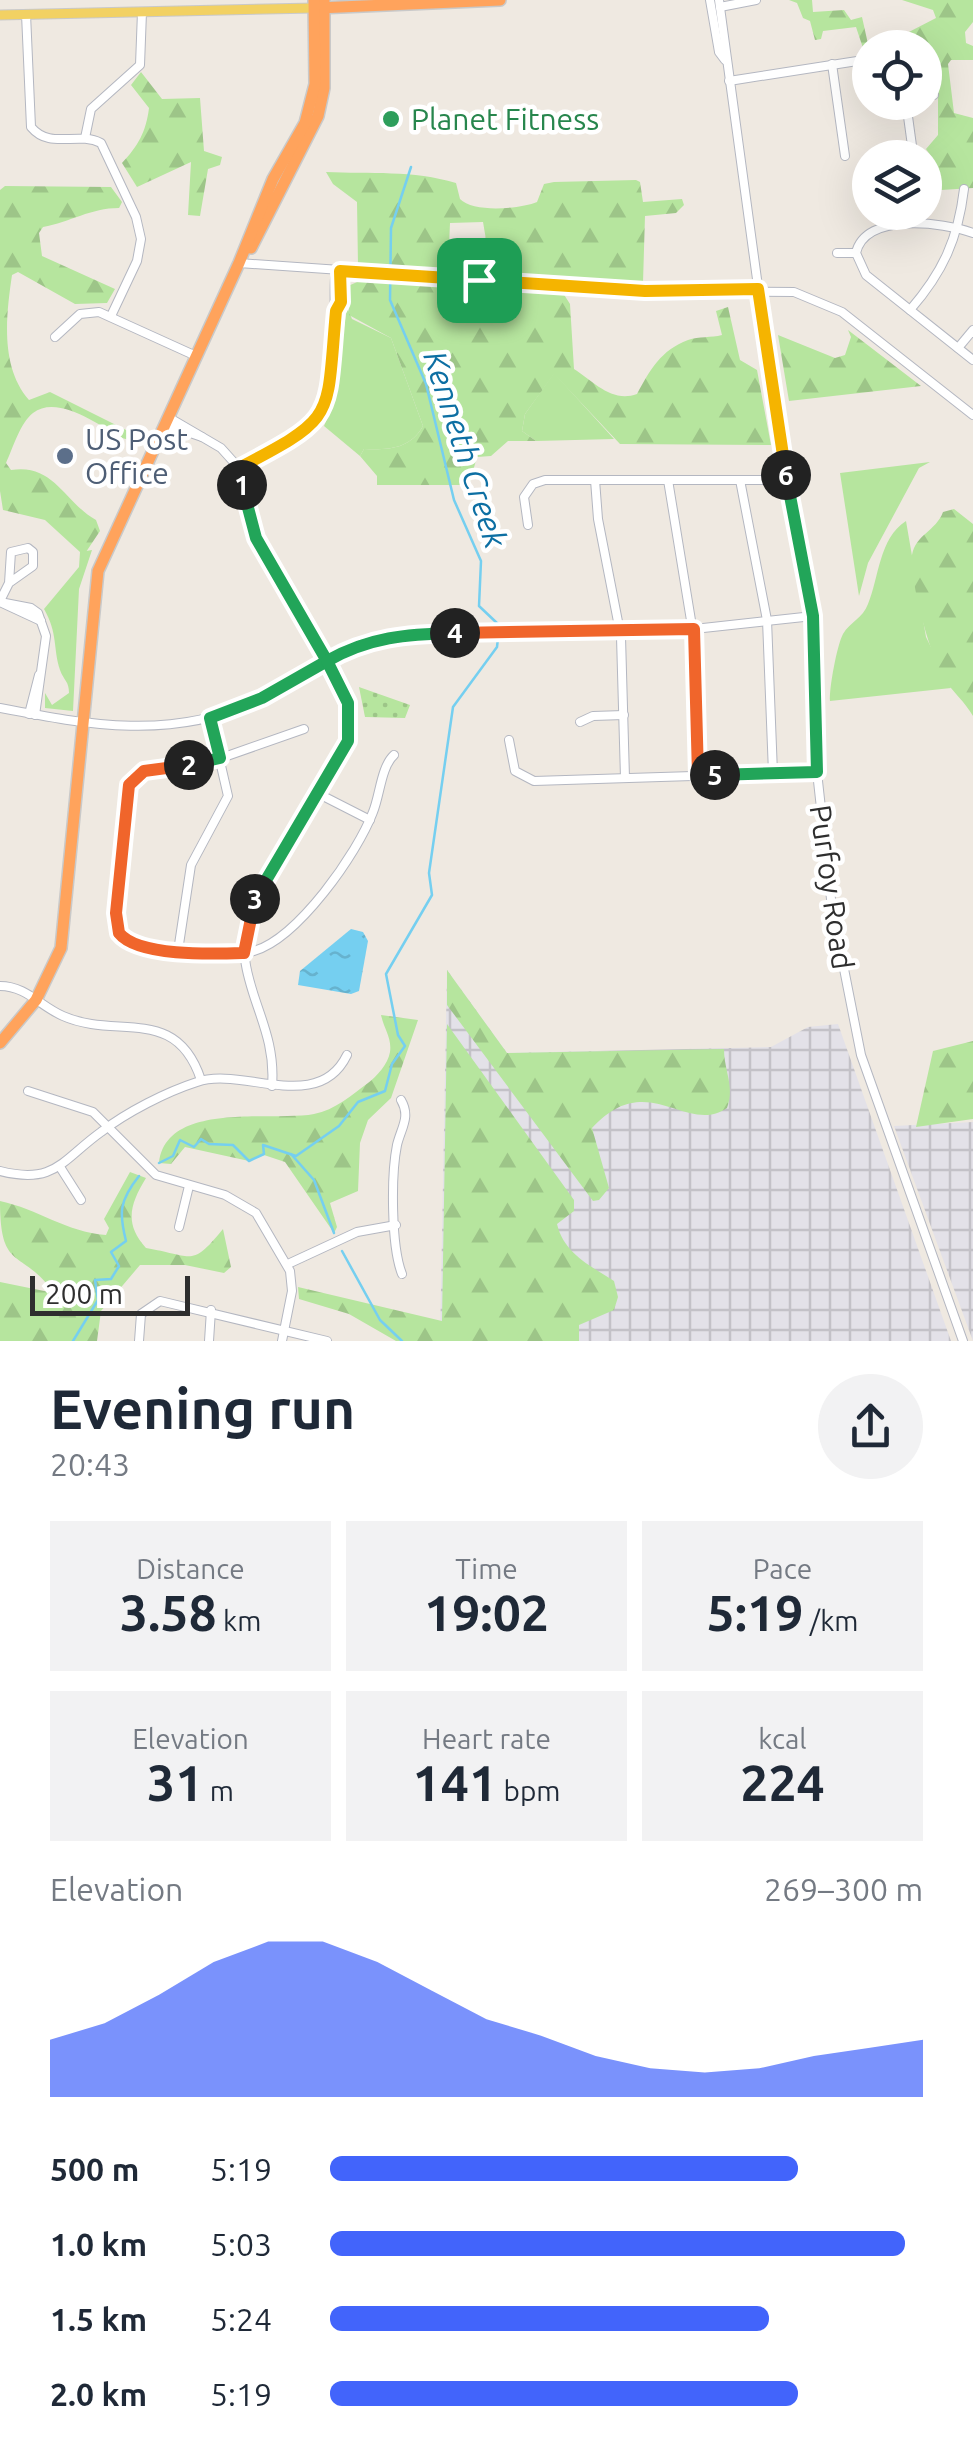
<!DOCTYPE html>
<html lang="en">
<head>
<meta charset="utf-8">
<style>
  :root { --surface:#fff; --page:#f2f2f3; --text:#1f2937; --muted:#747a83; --accent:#4264fb }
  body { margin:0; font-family:Ubuntu,sans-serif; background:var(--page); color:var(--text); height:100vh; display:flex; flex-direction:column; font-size:38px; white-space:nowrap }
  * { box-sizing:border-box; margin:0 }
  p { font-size:32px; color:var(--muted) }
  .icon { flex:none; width:55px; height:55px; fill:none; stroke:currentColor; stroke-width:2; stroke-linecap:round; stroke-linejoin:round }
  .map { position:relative; height:1341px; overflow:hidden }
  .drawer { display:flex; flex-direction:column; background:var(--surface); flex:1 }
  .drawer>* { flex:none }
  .tools { position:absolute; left:852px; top:30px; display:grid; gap:20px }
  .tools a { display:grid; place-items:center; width:90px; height:90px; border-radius:50%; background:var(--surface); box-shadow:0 10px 40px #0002; font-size:50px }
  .scale { position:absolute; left:30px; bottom:25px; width:160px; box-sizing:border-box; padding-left:10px; border:5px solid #2e2e2e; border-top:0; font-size:28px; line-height:35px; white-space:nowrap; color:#2e2e2e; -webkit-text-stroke:8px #fff; paint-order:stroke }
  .pin { position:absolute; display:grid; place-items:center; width:85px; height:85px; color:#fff; margin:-42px; border-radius:20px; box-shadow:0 5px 15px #0006 }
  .km { position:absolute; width:50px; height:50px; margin:-25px; border-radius:50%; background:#222; color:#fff; font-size:28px; line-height:50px; text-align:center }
  .round { display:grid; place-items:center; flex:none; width:105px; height:105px; border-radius:52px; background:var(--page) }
  .headline { display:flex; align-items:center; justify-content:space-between; height:170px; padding:0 50px }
  h1 { font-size:55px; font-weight:700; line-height:75px }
  .stats { display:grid; grid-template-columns:repeat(3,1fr); gap:15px; height:170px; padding:10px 50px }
  .stats div { display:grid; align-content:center; border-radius:0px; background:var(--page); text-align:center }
  .stats b { font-size:50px; font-weight:700 }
  .stats small { font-size:28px; font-weight:400 }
  .stats p { font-size:28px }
  .chart { height:280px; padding:20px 50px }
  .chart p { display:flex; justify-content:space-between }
  .chart svg { width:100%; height:180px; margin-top:10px; fill:var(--accent); opacity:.7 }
  ul { padding:0 50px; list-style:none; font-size:32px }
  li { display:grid; grid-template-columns:160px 120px 1fr; align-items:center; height:75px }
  li i { height:25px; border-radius:12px; background:var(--accent) }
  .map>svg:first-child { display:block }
  .industrial { fill:url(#industrial-grid) }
  .grass { fill:#b6e59e }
  .forest { fill:url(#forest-firs) }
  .park { fill:url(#park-dots) }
  .water { fill:url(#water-ripples) }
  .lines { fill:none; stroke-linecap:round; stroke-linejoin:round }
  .stream { stroke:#75cff0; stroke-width:2.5 }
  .minor-casing { stroke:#b4b7c1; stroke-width:10 }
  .major-casing { stroke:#c9c9c9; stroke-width:11 }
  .highway-casing { stroke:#c9c9c9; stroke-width:14 }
  .minor { stroke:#fff; stroke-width:8 }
  .major { stroke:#f2d163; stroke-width:9 }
  .highway { stroke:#ffa35c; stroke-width:11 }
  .split-1-casing { stroke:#fff; stroke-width:20 }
  .split-2-casing { stroke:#fff; stroke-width:20 }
  .split-3-casing { stroke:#fff; stroke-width:20 }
  .split-4-casing { stroke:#fff; stroke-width:20 }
  .split-5-casing { stroke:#fff; stroke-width:20 }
  .split-6-casing { stroke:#fff; stroke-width:20 }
  .split-7-casing { stroke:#fff; stroke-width:20 }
  .split-1 { stroke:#f5b400; stroke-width:12 }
  .split-2 { stroke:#22a559; stroke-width:12 }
  .split-3 { stroke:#f0652b; stroke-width:12 }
  .split-4 { stroke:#22a559; stroke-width:12 }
  .split-5 { stroke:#f0652b; stroke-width:12 }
  .split-6 { stroke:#22a559; stroke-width:12 }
  .split-7 { stroke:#f5b400; stroke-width:12 }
  .leisure-dot { fill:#2e9e5b; stroke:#fff; stroke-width:4 }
  .service-dot { fill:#5c6f8a; stroke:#fff; stroke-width:4 }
  .labels { text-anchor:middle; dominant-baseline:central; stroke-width:9; stroke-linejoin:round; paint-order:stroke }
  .leisure-label { font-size:30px; fill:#27864d; stroke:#fff; text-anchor:start }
  .service-label { font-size:30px; fill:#4e5e75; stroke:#fff; text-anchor:start }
  .street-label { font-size:30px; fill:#2e2e2e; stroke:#fff }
  .water-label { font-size:32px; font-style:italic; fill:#0d6fa3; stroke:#fff }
</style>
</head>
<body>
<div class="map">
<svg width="973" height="1341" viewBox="0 0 973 1341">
  <defs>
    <pattern id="industrial-grid" width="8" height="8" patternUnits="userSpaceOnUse" patternTransform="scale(2.5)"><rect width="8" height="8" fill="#e3e1e8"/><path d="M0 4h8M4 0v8" fill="none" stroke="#c3c1c7"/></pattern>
    <pattern id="forest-firs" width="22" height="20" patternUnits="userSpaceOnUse" patternTransform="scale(2.5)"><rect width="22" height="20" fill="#b6e59e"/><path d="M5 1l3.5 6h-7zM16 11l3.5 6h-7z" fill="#9dc588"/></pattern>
    <pattern id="park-dots" width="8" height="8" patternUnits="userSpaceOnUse" patternTransform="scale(2.5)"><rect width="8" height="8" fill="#b6e59e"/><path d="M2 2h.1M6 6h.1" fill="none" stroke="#9dc588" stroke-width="1.8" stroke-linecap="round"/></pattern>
    <pattern id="water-ripples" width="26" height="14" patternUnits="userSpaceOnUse" patternTransform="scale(2.5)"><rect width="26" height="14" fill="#75cff0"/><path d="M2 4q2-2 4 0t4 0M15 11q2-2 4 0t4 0" fill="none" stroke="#66b2ce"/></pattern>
  </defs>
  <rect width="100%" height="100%" fill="#efe9e1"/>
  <g class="industrial">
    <path d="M447 970 507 1053 771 1047 808 1027 838 1024 951 1341H440Z"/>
    <path d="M973 1122V1341L894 1126Z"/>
  </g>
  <g class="grass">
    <path d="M347 307 352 319 391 338 423 426C410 449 389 450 364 449L360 456 324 426 333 404Z"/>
    <path d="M554 373 614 439 536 441 522 431 525 414Z"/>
    <path d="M930 462 919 468 868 563 859 596 840 473Z"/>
    <path d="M906 521 926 637 951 688 830 701C829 689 837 645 843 634 850 622 863 618 868 604 879 578 879 538 906 521Z"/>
    <path d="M92 550 79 589 73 711 45 708V693L52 705 69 693C69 681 64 681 60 670 53 649 58 633 44 609L79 567 80 552Z"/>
  </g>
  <g class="forest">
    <path d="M789 0H812L813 12 844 10 851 20 862 17 868 44 876 47 863 48 856 27 823 31 821 39 815 40 810 21 803 18 797 3Z"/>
    <path d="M902 0H973V22L965 32 966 43 973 46V60H951L948 64 954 113 973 118V188L925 191 933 159 926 149 938 135V97L925 62V48H888L895 34H905L936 18 933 10Z"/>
    <path d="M141 72 162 99 200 98 204 151 222 157 220 165 208 169 200 216 188 215 191 162 137 187 122 163C138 146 146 132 149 108L131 85Z"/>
    <path d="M326 172C370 174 413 170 456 183L460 199C473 213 520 209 537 202L544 184 554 182 636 180 640 182 643 202 682 199 684 205 676 213 645 216 643 283 492 275 483 222 450 223 448 269 444 272 358 266 357 202 333 184Z"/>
    <path d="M5 186 111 187 122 202 119 208C91 208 70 222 43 227L39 233 42 256 115 289 107 303 75 304 18 272 12 275C6 316 0 367 29 400L50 392 136 435 133 441 122 438C100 426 58 394 33 413 20 423 13 448 6 463L11 470C54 463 64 502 96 520L100 531 86 552H80L45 520 3 510 0 491V190Z"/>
    <path d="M364 279 563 293 570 304 574 369C594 382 612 403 637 394 650 370 661 350 688 340 699 336 711 338 722 335L716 311 728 307 740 360 757 370 771 445 620 444 554 374 525 414 522 431 536 441H508L491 456 477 457 469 485H377V476L360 456 364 449C389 450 410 449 423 426L391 338 349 315 348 286Z"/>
    <path d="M848 330 921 386 789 401 778 335 835 358 845 355 851 337Z"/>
    <path d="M954 509 973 524V716C965 702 953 692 944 679 931 659 909 578 912 555 915 535 936 531 943 512Z"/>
    <path d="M447 970 507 1053 724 1049C724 1071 735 1086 727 1108 686 1136 648 1067 592 1128L609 1188 599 1200 593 1201 447 1005Z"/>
    <path d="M381 1015 418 1020 391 1098 368 1120 360 1143 358 1191 330 1203 337 1227 334 1233 285 1162 264 1155 249 1161 185 1147 171 1164 159 1163C166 1100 273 1122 314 1114 335 1110 352 1095 368 1083 377 1076 388 1064 390 1052 392 1038 384 1029 381 1015Z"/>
    <path d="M447 1024 574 1200V1211L557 1224C564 1254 591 1266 614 1281L618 1297 614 1310 579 1325V1341H396L349 1314 299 1299 298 1287 442 1321Z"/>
    <path d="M973 1041V1119L916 1127 933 1051Z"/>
    <path d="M130 1172 146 1178C130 1204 124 1224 146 1248 194 1256 191 1268 223 1229L231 1267 224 1273 185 1265H140L101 1311 97 1341H0V1282L54 1293C21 1247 0 1273 0 1201 38 1209 66 1232 106 1235L109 1228 104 1219Z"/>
  </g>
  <path class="park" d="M359 687 410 705 405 718 365 717Z"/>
  <path class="water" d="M351 929 363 932 368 941 359 991 351 994 298 985 300 971Z"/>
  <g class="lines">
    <g class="stream">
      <path d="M411 167 391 228 390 300 426 384 454 500 481 561 479 606 498 624"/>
      <path d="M291 1154 314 1180 334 1233"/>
      <path d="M159 1163 173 1156 180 1140 194 1147 201 1139 209 1144 233 1145 249 1161 264 1154 263 1145 296 1156 339 1126 358 1102 385 1091 392 1064 405 1046 398 1035 386 974 432 895 429 873 453 707 497 647 498 638"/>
      <path d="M342 1251 380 1320 402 1341"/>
      <path d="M73 1341 98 1300 95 1280 111 1279 119 1266 111 1252 126 1241C119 1213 119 1201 139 1176"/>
    </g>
    <defs>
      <g id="minor">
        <path d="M710 0 719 52 725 60"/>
        <path d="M719 0 774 404 812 602 817 772 832 908 861 1055 963 1341"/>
        <path d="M720 7 756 0"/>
        <path d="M26 14 31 127C50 150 77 131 101 143L136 217 141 239 137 261 111 316"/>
        <path d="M832 64 845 156"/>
        <path d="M729 81 870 59"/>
        <path d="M925 96 934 95"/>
        <path d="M906 102 913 153"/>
        <path d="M85 138 91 109 140 65 142 12"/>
        <path d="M973 233C943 222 865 212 856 253L866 275 973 360"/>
        <path d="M837 253H856"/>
        <path d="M239 263 645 291 794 292 842 312 973 415"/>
        <path d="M910 310C943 272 958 239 964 189"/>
        <path d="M336 311 341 301V272"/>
        <path d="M55 337 80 314 99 312 196 356"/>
        <path d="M958 348 973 330"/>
        <path d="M168 417 221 448 239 468 256 538 342 685C376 758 277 840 252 906 225 977 278 1016 272 1086"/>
        <path d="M164 424 202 437"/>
        <path d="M239 468C261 456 288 446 308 430 346 398 332 322 335 278L340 271"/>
        <path d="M595 480 598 519 621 637 625 778"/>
        <path d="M668 480 697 657 698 775"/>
        <path d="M740 480 767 620 773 773"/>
        <path d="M528 525 524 497 533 484 545 480H788"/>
        <path d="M0 601 9 583 11 552 28 548 33 552V566L9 583"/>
        <path d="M0 602 31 608 38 613 46 636 35 715"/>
        <path d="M0 602 41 621"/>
        <path d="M0 708C89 725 173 741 258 700 302 678 341 647 390 636L694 629 813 616"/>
        <path d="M29 714 39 675"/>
        <path d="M580 722 593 716 624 715"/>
        <path d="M304 729 227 756 148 770 133 778 127 795 116 919 124 939C143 952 177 952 200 954 216 955 238 956 254 951 298 938 357 854 373 812 380 795 381 767 394 755"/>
        <path d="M509 740 515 771 534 781 817 772"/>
        <path d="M319 794 370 820"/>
        <path d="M178 951 191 865 228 796 210 718"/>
        <path d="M0 986C26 986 40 1006 63 1016 117 1040 176 1004 201 1080"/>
        <path d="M28 1091 93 1112 156 1175 225 1195 256 1213 290 1271 292 1291 282 1341"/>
        <path d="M401 1100C411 1117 401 1128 397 1145 391 1175 391 1246 402 1274"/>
        <path d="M60 1167 81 1200"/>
        <path d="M0 1171C55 1185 62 1160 101 1132 127 1112 166 1092 197 1082 242 1066 318 1115 347 1055"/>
        <path d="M179 1227 189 1186"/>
        <path d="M288 1264 357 1232 396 1225"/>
        <path d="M139 1341 141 1314 160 1301 327 1341"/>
        <path d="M209 1341 211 1310"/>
      </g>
      <path id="major" d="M0 15 314 8"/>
      <g id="highway">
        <path d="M318 8 500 0"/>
        <path d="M251 248 318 116 324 88V0"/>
        <path d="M0 1043 36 1000 61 948 98 571 239 263 273 179 305 123 315 84 314 0"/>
      </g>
    </defs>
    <use href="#minor" class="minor-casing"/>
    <use href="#major" class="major-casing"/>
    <use href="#highway" class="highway-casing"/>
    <use href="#minor" class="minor"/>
    <use href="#major" class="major"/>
    <use href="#highway" class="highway"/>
  </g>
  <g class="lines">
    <defs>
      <path id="split-1" d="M242 485 239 468C338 416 326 420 336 311L341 302 340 271 479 280"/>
      <path id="split-2" d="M189 765 220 758 210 718 262 698 327 661 256 538 242 485"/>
      <path id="split-3" d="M189 765 144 771 129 785 116 913 119 933C138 957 214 954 244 953L255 899"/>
      <path id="split-4" d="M255 899 348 741V703L327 661C369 637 407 634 455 633"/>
      <path id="split-5" d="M455 633 694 629 698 775H715"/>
      <path id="split-6" d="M715 775 817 772 813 616 786 475"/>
      <path id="split-7" d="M479 280 645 291 758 289 786 475"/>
    </defs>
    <use href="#split-1" class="split-1-casing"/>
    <use href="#split-2" class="split-2-casing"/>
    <use href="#split-3" class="split-3-casing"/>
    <use href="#split-4" class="split-4-casing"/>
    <use href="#split-5" class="split-5-casing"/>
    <use href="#split-6" class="split-6-casing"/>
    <use href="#split-7" class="split-7-casing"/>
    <use href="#split-1" class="split-1"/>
    <use href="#split-2" class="split-2"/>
    <use href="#split-3" class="split-3"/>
    <use href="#split-4" class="split-4"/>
    <use href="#split-5" class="split-5"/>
    <use href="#split-6" class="split-6"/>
    <use href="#split-7" class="split-7"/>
  </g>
  <circle class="leisure-dot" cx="391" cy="119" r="10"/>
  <circle class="service-dot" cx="65" cy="456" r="10"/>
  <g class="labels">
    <g class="leisure-label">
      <text x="411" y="119">Planet Fitness</text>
    </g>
    <g class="service-label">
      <text x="85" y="439">US Post<tspan x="85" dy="34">Office</tspan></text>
    </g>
    <g class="street-label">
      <text transform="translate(832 887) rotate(82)">Purfoy Road</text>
    </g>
    <g class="water-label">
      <text transform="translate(466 449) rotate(72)">Kenneth Creek</text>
    </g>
  </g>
</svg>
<div class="tools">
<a><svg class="icon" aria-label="locate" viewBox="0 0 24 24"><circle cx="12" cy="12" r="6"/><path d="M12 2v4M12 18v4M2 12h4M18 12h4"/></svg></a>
<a><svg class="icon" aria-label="layers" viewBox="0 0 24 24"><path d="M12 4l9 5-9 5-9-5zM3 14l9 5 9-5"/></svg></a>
</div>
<div class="scale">200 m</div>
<div class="pin" style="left:479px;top:280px;background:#1e9e55"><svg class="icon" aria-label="arrive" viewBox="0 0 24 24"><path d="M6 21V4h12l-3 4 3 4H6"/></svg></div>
<b class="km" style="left:242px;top:485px">1</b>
<b class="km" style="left:189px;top:765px">2</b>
<b class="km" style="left:255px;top:899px">3</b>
<b class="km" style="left:455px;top:633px">4</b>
<b class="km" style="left:715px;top:775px">5</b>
<b class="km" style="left:786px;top:475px">6</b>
</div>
<section class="drawer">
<div class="headline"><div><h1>Evening run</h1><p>20:43</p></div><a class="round"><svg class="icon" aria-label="share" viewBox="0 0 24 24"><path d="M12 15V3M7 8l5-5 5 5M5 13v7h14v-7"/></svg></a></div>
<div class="stats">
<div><p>Distance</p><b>3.58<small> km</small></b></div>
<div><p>Time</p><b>19:02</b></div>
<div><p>Pace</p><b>5:19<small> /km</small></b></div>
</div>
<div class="stats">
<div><p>Elevation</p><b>31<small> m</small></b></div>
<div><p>Heart rate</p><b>141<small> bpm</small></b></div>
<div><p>kcal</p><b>224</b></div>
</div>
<div class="chart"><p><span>Elevation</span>269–300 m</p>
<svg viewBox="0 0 160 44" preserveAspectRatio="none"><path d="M0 44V30L10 26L20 19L30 11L40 6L50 6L60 11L70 18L80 25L90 29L100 34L110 37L120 38L130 37L140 34L150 32L160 30V44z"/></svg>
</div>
<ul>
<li><b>500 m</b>5:19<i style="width:79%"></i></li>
<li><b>1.0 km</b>5:03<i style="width:97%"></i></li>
<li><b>1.5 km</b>5:24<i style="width:74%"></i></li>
<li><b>2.0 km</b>5:19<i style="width:79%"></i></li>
</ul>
</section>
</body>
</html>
